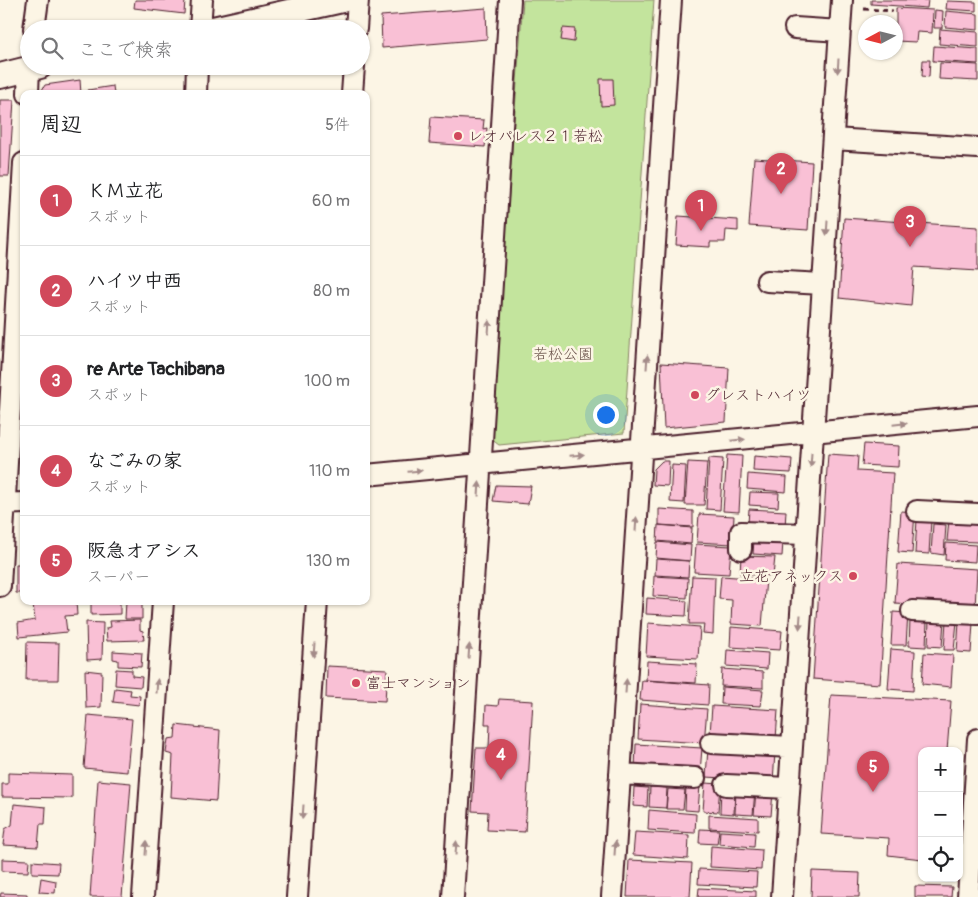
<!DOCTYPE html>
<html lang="ja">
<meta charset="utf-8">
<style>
:root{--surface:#fff;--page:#f2f2f2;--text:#202124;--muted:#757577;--line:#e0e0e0;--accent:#d1495b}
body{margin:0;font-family:Pangolin,"Klee One",sans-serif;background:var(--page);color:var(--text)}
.controls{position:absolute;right:15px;bottom:15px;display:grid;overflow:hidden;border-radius:10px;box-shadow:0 1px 4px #0004}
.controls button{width:45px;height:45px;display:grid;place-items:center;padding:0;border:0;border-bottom:1px solid var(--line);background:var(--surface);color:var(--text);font:25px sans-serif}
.compass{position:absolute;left:858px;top:15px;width:45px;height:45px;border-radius:50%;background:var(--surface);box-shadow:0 1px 4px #0004;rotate:263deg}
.you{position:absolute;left:605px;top:414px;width:18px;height:18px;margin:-12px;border:4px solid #fff;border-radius:50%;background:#1a73e8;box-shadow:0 0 0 8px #1a73e833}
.badge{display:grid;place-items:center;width:32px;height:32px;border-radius:50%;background:var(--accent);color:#fff;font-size:16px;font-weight:700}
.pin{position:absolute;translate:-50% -41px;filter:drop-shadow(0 1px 2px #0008)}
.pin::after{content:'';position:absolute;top:26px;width:18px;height:15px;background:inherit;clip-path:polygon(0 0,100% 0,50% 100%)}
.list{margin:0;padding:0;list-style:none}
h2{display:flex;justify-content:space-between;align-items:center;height:65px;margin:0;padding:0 20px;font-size:21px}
h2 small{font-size:16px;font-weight:400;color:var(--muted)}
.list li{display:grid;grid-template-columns:32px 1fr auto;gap:15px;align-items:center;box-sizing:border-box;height:90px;padding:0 20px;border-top:1px solid var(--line)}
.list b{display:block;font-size:19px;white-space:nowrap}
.list p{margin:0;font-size:16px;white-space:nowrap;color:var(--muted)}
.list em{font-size:16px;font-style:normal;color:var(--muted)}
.icon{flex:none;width:28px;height:28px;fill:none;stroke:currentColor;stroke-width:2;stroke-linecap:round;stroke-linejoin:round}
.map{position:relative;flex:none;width:978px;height:897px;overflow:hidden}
.search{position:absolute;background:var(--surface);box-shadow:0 1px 4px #0004;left:20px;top:20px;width:350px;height:55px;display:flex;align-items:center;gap:12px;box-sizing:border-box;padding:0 18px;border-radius:28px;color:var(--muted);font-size:19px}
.panel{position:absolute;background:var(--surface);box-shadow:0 1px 4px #0004;left:20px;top:90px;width:350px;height:515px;border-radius:10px}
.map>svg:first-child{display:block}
.green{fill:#c3e49d;stroke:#868264}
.building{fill:#f9c0d5;stroke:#4a1f2b}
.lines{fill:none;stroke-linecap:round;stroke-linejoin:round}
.minor-casing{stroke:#4a1f2b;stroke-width:24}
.tertiary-casing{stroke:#4a1f2b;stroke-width:28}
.path{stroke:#4a1f2b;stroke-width:3;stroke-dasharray:5 4;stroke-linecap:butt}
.minor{stroke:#fcf5e5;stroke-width:20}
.tertiary{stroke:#fcf5e5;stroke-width:24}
.oneway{fill:#a38a88}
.poi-dot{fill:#d1495b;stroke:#fcf5e5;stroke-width:2}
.labels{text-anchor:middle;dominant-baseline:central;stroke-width:5;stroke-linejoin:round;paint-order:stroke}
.poi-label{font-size:15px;fill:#4a1f2b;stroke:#fcf5e5;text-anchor:start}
.park-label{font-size:15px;fill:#685048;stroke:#fcf5e5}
</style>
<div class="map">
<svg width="978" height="897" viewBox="0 0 978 897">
<rect width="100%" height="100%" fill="#fcf5e5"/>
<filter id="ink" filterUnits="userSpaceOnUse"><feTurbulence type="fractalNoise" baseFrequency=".02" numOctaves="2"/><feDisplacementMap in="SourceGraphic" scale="10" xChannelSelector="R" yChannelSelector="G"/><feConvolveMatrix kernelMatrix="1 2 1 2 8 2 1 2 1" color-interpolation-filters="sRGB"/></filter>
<g filter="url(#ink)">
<path class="green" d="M523,0H654L624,433L499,445L491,439Z"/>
<path class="building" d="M135,0H185L184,14L134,8Z
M871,0H928L927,8L871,4Z
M947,1L976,2V11L946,9Z
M486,8L487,39L382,48L381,16Z
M896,8L933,10L932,33L917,32L916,42L896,41Z
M935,10L943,11L942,28H934Z
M946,11L978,14V30L945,27Z
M338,22L344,29H318L317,28Z
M563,28L575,29L574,42L561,40Z
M940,29L978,32V47L939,44Z
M934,46L978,49V64L933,61Z
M923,60H930L929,77L922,76Z
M940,63L978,65V81L939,79Z
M600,79H613L614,105L601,106Z
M80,80L81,94H42V90L45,85Z
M113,86L114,94H88V90Z
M0,100H14L9,176H0Z
M431,117L484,120L483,129L487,128L485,147L429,143Z
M754,158L812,162L808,230L749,226Z
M678,216L738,220V231L726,230L725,242H710V247L676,245Z
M844,218L978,227V271L914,267L911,306L839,298Z
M661,363L729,368L726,422L664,428Z
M864,444L899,446L898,467L862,465Z
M21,451H24V476H21Z
M828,454L858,456L857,471L893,473L880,684L813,679Z
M727,455L742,456L739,512L723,511Z
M754,456L792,459L791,473L753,471Z
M709,458L723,459L720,510L706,509Z
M662,461H669L668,486L653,485L654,469Z
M688,462L707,463L704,505H685Z
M672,465L686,466L684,503L670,502Z
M748,474L787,477L786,492L747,489Z
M496,485L531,486L528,504L493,501Z
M750,492L779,493L778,507L749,505Z
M659,509L693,511V527L659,525Z
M749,509L786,511L785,527L748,524Z
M901,511L915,512L912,553L898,552Z
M699,514L734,516L732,544L697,542Z
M917,519L931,520L929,554L915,553Z
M949,520L978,522V542L947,541Z
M933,524L946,525L944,555L931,553Z
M658,525L692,528L691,544L657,541Z
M754,540L783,542L782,556L753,554Z
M657,542L691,545L690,561L656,558Z
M946,543L976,545L975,562L945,560Z
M696,544L731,546L729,574L694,572Z
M741,556L775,557L773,576L740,574Z
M656,559L689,561L688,577L655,575Z
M16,564H24V593H16Z
M898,564L977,569L975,608L895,603Z
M654,576L688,578L687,598L653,596Z
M692,576L715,577L713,634L703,633L704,624H689Z
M721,576L766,579L762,626L731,624L732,600L719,599Z
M647,598L687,601L686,616L646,614Z
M56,601H76L77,615L65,616L67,632L19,637L18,623L35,620L33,604Z
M91,601H120V614L91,615Z
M126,601H142V619H125Z
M893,612L908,613L906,645H891Z
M910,619L927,620L926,647L909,646Z
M140,620V630L143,631L144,640L107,641L106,628L111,627L110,621Z
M929,620L944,621L942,647L928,646Z
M946,621L957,622L954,650H944Z
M86,622L103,623L102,659L87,660Z
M959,622L973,623L971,653L957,652Z
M648,623L700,627L698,659L646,656Z
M731,627L782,631L780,650L730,647Z
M27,642L59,643L58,680H26Z
M891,649L915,651L913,691L888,689Z
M727,650L768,653L767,669L726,666Z
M113,651L142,653L141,667L118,666V660L113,659Z
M924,653L953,655L951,687L922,684Z
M647,661L697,664L696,683L646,680Z
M327,666L387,669L385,701L326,698Z
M116,669L132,670V676L142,677L141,687L115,685Z
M722,669L763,672V688L721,686Z
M85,670L102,672L101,707L86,708Z
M642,680L709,685L708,705L640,700Z
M722,687L763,690L761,706L721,704Z
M115,688L131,690L130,695L140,696L139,705L113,702Z
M831,695L951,701L947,751H922V859L888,855L889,838L821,834Z
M499,699L533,701L525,832L487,830L488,812L472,811L476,748H489L490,724H485L486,705L498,706Z
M640,704L707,709L704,743L638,739Z
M712,706L778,710L776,739L710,734Z
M88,715L132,719L127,772L84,768Z
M176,725L220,730L216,801L171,797L173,755L166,753L168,739L175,738Z
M636,744L702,748L700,773L635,769Z
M708,748L775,753L773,781L706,777Z
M8,773L72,775V798L2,797V784H8Z
M98,780L131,783L122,897H90Z
M705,783L720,784L718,812L703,811Z
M686,784L700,785L698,811L685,810Z
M634,787L648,788L647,807L633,806Z
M650,787L667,788L666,808L649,807Z
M721,788L735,789L734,814L720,813Z
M668,789L685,790L683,809H666Z
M736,789L755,790L753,815L735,814Z
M756,790L773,792L771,816L754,815Z
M14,804L46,807L45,824H40L38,847L3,845L5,829L12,825Z
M649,810L696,814L695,833L648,830Z
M709,815L758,818V831L709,828Z
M700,829L719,830L717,844L699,843Z
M720,831L755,833L754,847L719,844Z
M635,832L689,835L688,859L633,855Z
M711,846L762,850L761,870L710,867Z
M2,859L29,860L28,872L2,871Z
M629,860L692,863L690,897H627Z
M32,861L59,863L58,874L32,873Z
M699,869L757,872L756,887L698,884Z
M812,871L860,873L859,897H811Z
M41,878L56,881L55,893L39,892Z
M915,886L952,887L951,897H915Z
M699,888L756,891V897H698Z
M1,893L27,894V897H0Z"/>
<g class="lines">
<defs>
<path id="minor" d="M795,28L840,31
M34,29L38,0
M200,29L202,0
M356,29L358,0
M28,94L29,66
M196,94L197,66
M352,94L354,66
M833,139L978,148
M767,281L823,284
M366,475L978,416
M0,504L24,503
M917,511L978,514
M741,549V532L806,534
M0,586L24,163
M912,611L978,614
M711,743L792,747
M620,774L695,778
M726,785L789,788
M143,897L163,601
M297,897L317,601
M453,897L510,0
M612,897L671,0
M782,897L842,0
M968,897L978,739"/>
<path id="tertiary" d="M213,29L342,0
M0,76L40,66"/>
</defs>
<use href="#minor" class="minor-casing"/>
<use href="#tertiary" class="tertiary-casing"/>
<path class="path" d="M864,9L893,11"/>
<use href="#minor" class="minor"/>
<use href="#tertiary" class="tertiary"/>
</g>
<defs><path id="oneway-solid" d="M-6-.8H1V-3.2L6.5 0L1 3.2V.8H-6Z" transform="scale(1.25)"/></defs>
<g class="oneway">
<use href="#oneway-solid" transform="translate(838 66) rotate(94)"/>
<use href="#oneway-solid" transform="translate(827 228) rotate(94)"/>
<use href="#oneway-solid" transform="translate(489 327) rotate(-86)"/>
<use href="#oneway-solid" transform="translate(647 362) rotate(-86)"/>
<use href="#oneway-solid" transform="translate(900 424) rotate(-6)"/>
<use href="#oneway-solid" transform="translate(738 440) rotate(-6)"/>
<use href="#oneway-solid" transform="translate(577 455) rotate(-5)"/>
<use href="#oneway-solid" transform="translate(811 460) rotate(94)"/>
<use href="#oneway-solid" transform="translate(415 471) rotate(-5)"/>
<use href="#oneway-solid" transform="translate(479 489) rotate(-86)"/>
<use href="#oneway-solid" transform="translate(636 524) rotate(-86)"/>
<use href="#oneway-solid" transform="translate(800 622) rotate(94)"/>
<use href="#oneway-solid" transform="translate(314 650) rotate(94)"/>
<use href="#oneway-solid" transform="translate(469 651) rotate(-86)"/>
<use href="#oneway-solid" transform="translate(157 686) rotate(-86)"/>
<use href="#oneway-solid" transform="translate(626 686) rotate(-86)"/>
<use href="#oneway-solid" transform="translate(303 812) rotate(94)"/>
<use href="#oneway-solid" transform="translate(146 848) rotate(-86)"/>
<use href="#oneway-solid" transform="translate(456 848) rotate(-86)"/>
<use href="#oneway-solid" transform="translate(615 848) rotate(-86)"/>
</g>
</g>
<g class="poi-dot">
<circle cx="458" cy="136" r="5"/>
<circle cx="695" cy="395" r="5"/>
<circle cx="853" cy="576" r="5"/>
<circle cx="356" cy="683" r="5"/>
</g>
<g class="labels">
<g class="poi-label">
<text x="468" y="136">レオパレス２１若松</text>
<text x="705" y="395">グレストハイツ</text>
<text x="843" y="576" text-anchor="end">立花アネックス</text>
<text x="366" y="683">富士マンション</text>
</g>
<g class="park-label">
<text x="563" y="354">若松公園</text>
</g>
</g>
</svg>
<div class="controls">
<button>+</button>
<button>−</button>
<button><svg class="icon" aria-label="locate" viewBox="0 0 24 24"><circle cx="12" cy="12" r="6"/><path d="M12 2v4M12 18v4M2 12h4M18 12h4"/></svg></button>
</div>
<svg class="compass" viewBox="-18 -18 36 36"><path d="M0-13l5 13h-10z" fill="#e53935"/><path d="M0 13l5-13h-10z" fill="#757577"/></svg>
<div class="you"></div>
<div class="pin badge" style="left:701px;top:231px">1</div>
<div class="pin badge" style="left:781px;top:194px">2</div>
<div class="pin badge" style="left:910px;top:247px">3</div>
<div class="pin badge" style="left:501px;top:780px">4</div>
<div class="pin badge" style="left:873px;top:792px">5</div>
<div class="search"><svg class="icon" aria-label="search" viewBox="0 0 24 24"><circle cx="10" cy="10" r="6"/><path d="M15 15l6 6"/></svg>ここで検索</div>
<section class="panel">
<h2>周辺<small>5件</small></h2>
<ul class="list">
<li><span class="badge">1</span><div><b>ＫＭ立花</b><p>スポット</p></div><em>60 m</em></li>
<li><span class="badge">2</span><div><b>ハイツ中西</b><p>スポット</p></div><em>80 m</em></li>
<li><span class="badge">3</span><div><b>re Arte Tachibana</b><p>スポット</p></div><em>100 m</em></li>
<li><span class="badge">4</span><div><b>なごみの家</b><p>スポット</p></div><em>110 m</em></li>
<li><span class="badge">5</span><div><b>阪急オアシス</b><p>スーパー</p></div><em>130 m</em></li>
</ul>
</section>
</div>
